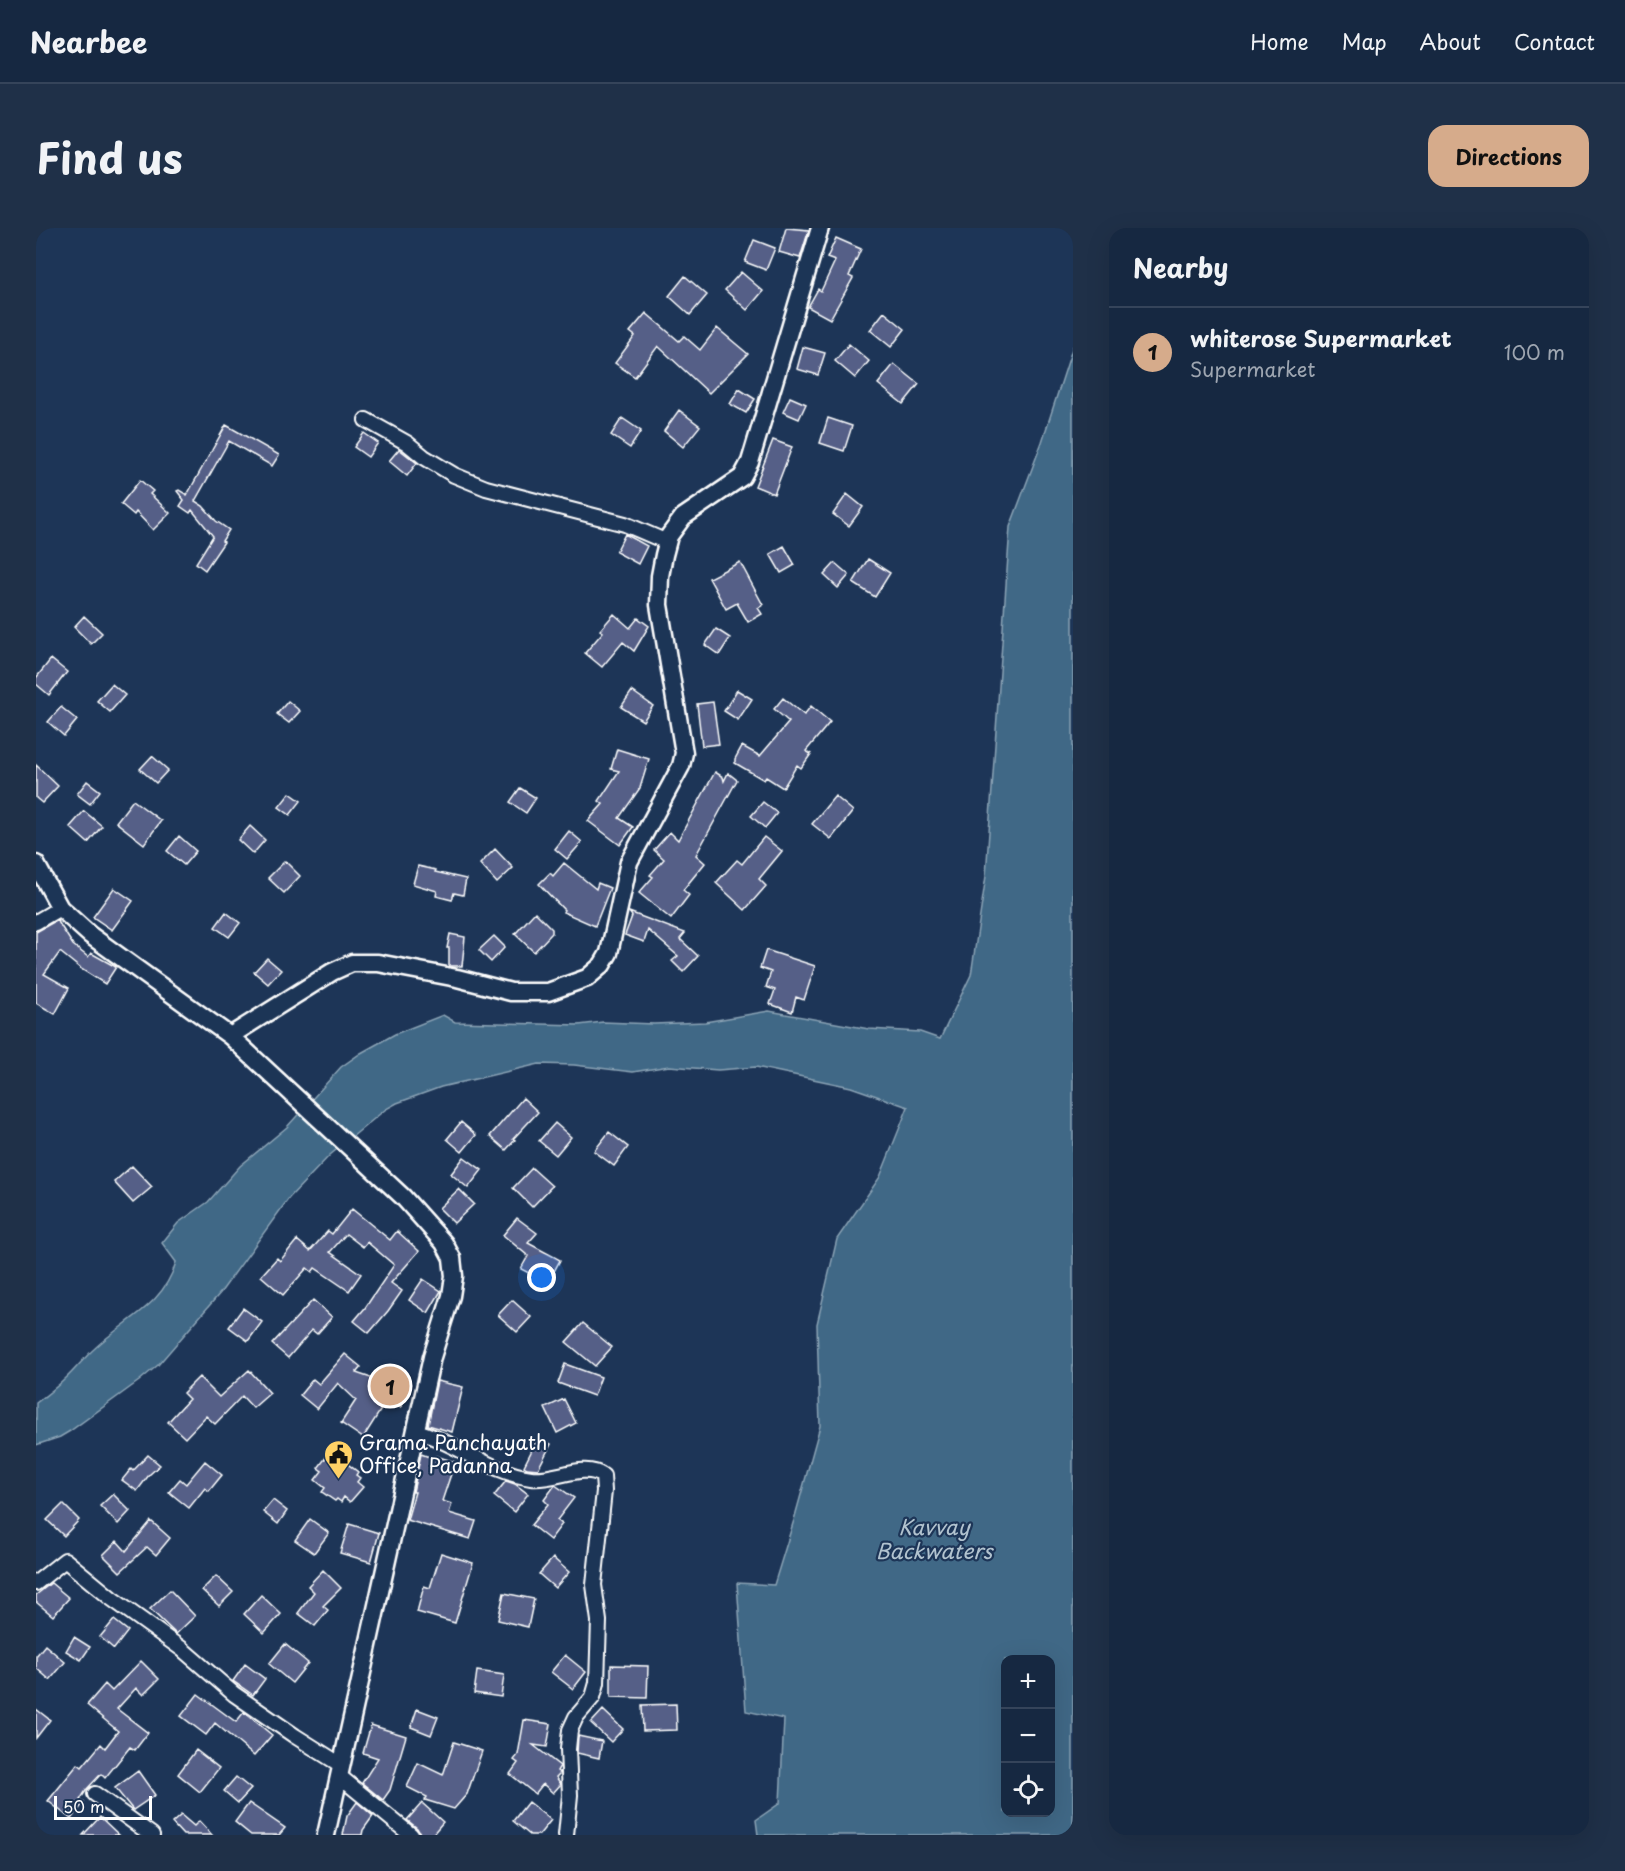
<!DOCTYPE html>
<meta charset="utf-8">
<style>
:root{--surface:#162841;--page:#1f3048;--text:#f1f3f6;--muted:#9ea6b1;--line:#35445a;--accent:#d6ab8b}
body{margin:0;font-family:"Playpen Sans",sans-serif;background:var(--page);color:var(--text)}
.controls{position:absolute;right:18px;bottom:18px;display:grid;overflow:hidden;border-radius:12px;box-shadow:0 6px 24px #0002}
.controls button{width:54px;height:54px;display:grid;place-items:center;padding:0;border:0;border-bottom:2px solid var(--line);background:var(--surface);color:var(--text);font:30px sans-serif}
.scale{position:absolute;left:18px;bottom:15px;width:98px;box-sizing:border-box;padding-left:6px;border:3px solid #fff;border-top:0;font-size:16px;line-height:21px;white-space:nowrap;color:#fff;-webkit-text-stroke:4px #1d3557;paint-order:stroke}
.you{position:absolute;left:506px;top:1050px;width:21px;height:21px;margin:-15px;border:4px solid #fff;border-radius:50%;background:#1a73e8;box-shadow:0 0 0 9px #1a73e833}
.badge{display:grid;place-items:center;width:39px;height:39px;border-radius:50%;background:var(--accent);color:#111;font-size:20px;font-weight:700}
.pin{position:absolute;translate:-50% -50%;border:3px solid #fff;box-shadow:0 2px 6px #0006}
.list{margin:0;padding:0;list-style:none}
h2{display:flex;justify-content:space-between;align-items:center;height:78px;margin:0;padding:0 24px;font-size:26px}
h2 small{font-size:20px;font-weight:400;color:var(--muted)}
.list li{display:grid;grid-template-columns:39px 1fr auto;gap:18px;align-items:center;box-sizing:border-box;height:90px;padding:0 24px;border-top:2px solid var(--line)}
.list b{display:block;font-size:22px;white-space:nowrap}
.list p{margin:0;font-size:20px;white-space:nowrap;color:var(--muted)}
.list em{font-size:20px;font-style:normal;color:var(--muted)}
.icon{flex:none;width:33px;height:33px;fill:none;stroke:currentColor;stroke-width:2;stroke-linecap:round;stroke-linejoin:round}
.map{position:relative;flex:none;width:1037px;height:1607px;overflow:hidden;border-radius:18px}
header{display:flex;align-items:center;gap:36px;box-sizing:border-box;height:84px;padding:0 30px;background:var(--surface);border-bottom:2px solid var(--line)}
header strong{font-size:28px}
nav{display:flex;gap:33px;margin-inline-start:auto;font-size:21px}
.intro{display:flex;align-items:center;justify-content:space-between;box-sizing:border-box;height:144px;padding:0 36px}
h1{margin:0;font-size:42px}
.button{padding:15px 27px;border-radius:18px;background:var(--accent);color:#111;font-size:21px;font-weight:700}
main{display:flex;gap:36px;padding:0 36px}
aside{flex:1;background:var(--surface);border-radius:18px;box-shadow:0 6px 24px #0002}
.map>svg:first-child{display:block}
.water{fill:#3f6886;stroke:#8ca4b6;stroke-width:1.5;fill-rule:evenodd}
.building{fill:#555f87;stroke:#fff;stroke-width:1.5}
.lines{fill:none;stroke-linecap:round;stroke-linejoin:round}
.minor-casing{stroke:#fff;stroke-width:18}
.major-casing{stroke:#fff;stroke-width:21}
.minor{stroke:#1d3557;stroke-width:14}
.major{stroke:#1d3557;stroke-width:16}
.labels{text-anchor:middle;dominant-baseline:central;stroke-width:4.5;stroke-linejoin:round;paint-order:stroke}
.poi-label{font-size:20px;fill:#fff;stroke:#1d3557;text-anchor:start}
.water-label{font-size:21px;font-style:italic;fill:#b2c3cf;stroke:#1d3557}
</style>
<header>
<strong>Nearbee</strong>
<nav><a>Home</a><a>Map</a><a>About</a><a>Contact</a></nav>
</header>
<div class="intro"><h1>Find us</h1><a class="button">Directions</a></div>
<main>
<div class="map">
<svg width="1037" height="1607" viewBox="0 0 1037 1607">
<rect width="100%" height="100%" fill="#1d3557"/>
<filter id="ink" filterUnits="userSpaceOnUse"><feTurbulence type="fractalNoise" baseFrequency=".0167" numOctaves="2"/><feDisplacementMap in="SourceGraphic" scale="12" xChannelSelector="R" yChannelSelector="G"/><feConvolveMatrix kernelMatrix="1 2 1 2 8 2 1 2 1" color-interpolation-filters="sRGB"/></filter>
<g filter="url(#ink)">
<path class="water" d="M1037,118V1607H722L720,1592L744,1575L748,1491L710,1483L701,1355L738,1357L758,1292L784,1198L781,1096L801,1011L844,949L872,879L815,859L720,839L682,842L633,838L597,844L538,837L503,836L405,859L361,875L350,881L294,927L253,970L185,1064L122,1137L103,1153L34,1203L24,1209L0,1217V1175C10,1167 20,1160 29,1151C39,1142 48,1130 58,1121C89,1091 127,1079 140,1034L126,1015L142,995L172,974L204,938L251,899L305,839L325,825L359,806L407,787L419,794L543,797L567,794L618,796L669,794L733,783L833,801L884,804L904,811L935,747L950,648L974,299L1006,214ZM969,1432H1014V1584H969Z"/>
<path class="building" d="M750,0L773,2L764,30L743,24Z
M800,10L825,21L813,48L817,50L794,91L772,79L782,61L785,63L799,33L791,30Z
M718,12L739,20L730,42L709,34Z
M705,44L727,63L711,82L689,62Z
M649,48L671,67L654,87L633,68Z
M848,84L869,101L855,119L834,102Z
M610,85L643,113L648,108L664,122L681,100L712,126L673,165L622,118L599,149L579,135L599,108L594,104Z
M813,116L833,133L819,150L799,133Z
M767,119L789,125L782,147L761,141Z
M858,136L883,156L867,176L842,156Z
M703,161L719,171L710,185L694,176Z
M754,169L770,176L763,191L747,184Z
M643,182L664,198L647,219L628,203Z
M586,190L605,203L594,220L575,207Z
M792,190L816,198L808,223L784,215Z
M190,197L243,227L236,238L193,213L159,273L167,278L180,293L193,302L186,313L188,314L169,342L160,335L177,308L156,282L154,285L144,278L148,272L141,263L143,262L151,267Z
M328,205L342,215L332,229L318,219Z
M737,212L756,219L738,266L719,258Z
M363,221L381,235L371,248L353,233Z
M104,252L117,263L114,266L134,285L117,302L100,284L98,287L85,276Z
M811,266L827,279L813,298L797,286Z
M589,306L611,318L602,336L580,324Z
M748,318L759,337L745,345L734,326Z
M832,331L854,345L839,369L817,355Z
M704,334L727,377L722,380L726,386L712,394L701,375L690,381L673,350Z
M799,335L813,347L802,360L788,347Z
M578,386L594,400L602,390L613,398L598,423L587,414L566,439L549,425L567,404L564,402Z
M48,388L66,405L55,416L38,399Z
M680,401L694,410L683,427L669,417Z
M15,431L31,444L13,467L0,456V450Z
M76,456L89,467L74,484L61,473Z
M701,462L716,471L702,492L688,483Z
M596,463L617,478L607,493L585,479Z
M747,470L768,487L775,478L794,494L770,523L775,526L765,540L761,537L747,560L730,549L728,552L699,535V531L706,518L724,528L753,494L738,481Z
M252,473L264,483L253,495L241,486Z
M677,474L683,516L666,518L661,476Z
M25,479L41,492L28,508L12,494Z
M581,521L613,531L604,560L583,590L597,599L584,617L552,593L567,576L563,573L583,543L575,541Z
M116,528L132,542L120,555L104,541Z
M0,537L22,558L6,575L0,570Z
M679,544L687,549L688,553L692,545L701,552L660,627L669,635L647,662L653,667L635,691L603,665L617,649L614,647L628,631L618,622L634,604L642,612Z
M51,553L64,563L54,576L41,566Z
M484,560L500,570L490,585L474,574Z
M254,565L265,573L254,587L243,579Z
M799,568L817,583L795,611L776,596Z
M97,572L125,593L108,616L80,594Z
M727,574L741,585L729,600L715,588Z
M48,583L66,598L52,615L34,599Z
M214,598L229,612L217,626L202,612Z
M533,603L546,614L531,631L519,621Z
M143,608L160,623L148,637L131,623Z
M728,609L746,623L723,651L730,658L709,682L680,655L701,632L706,636Z
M459,621L477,640L461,655L444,636Z
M249,633L264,648L248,665L232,650Z
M528,635L560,661L562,655L574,660L559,698L527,684L528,682L503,656L514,645L517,648Z
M382,638L400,642L399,644L430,651L427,667L418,665L416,672L400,668L401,663L377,656Z
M78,660L97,673L76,702L57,689Z
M190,684L204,695L193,709L179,699Z
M499,684L516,701V705L498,724L479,706Z
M593,684L649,705L644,711L662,728L647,744L636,733L642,728L612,702L608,714L589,707L596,688Z
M21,692L37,717L52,729L55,725L80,739L69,756L45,741L24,724L8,746L33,760L19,786L0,775V704Z
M414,706L429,709L426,738H413V720H411Z
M458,708L469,719L455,734L443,722Z
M730,722L779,738L768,772L760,769L756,784L734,776L739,762L730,759L735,744L724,740Z
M231,730L245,742L232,756L218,744Z
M487,870L502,884L477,911L479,912L470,922L454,908Z
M425,894L440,907L426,924L411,911Z
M519,895L535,909L520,927L503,913Z
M573,904L592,919L578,938L558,923Z
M428,929L446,942L432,960L415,946Z
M96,938L116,959L97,975L78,954Z
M496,940L516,958L496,979L477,960Z
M423,961L438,976L418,995L403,980Z
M316,981L354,1012L361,1003L383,1023L355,1055L366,1063L352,1083L333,1105L318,1093L329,1080L358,1037L331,1014L327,1019L310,1006L294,1024L325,1046L313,1063L279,1040L276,1044L271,1040L247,1067L225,1048L241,1030L244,1033L261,1012L274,1023L292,1003L296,1006Z
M481,990L501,1005L492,1015L524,1032L512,1055L485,1041L492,1028L467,1007Z
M387,1051L405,1063L392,1085L373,1072Z
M277,1072L296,1089L281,1106L276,1102L252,1130L236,1116Z
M476,1072L495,1089L481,1104L462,1087Z
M207,1080L226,1094L212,1113L193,1099Z
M547,1095L576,1119L559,1138L530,1114Z
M309,1126L325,1139L320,1145L338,1151L344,1157L347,1145L371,1150L365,1179L349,1175L327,1210L305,1195L320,1172L302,1155L281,1181L264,1167L277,1151L283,1156Z
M529,1136L565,1149L558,1168L522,1155Z
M213,1142L234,1165L217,1180L206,1168L179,1196L170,1188L149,1210L132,1194L153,1171L147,1165L163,1149L183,1169Z
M401,1153L427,1159L416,1204L392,1197Z
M528,1171L540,1195L521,1205L509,1180Z
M502,1210L515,1216L502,1241L491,1240L488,1238Z
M385,1226L399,1231L400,1228L419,1234L406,1273L416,1276L413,1285L440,1293L434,1311L371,1292L379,1264H377Z
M112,1227L124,1237L113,1247L101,1263L86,1252L95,1241L97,1243Z
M291,1228L299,1233L300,1231L307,1236L309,1234L322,1244L320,1247L324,1250L321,1254L327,1259L314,1274L308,1269L305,1274L301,1271L299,1273L286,1264L289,1260L279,1252L286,1243L282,1240Z
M169,1233L186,1247L173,1263L169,1260L153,1280L133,1264L144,1251L150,1256Z
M470,1253L479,1256L492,1266L478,1284L458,1268Z
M519,1257L538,1270L521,1292L526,1296L514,1312L495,1297L512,1276L508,1272Z
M77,1266L94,1283L82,1296L64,1278Z
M237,1272L251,1283L242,1296L227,1284Z
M27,1276L43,1292L28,1308L11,1292Z
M274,1291L293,1305L278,1325L259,1312Z
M115,1293L134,1310L120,1327L111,1319L84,1344L67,1327L81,1313L90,1323Z
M313,1296L343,1305L335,1334L304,1325Z
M405,1325L437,1335L419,1395L381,1384L388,1358L394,1360Z
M517,1330L533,1344L519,1360L503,1346Z
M287,1342L305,1360L287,1378L292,1382L279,1398L262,1385L278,1364L272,1358Z
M180,1348L197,1364L183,1378L166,1362Z
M15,1355L33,1370L17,1388L0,1374V1367Z
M134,1362L159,1388L140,1406L114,1381Z
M468,1365L498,1371L492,1399L462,1392Z
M225,1367L245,1386L228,1405L208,1386Z
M78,1392L92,1403L78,1421L64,1409Z
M38,1409L54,1419L45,1432L30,1423Z
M249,1416L272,1435L256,1455L233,1436Z
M9,1417L29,1434L14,1452L0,1440V1428Z
M529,1427L550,1444L537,1461L515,1444Z
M105,1433L123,1451L107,1467L100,1460L81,1481L112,1505L99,1522L94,1519L69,1550L65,1546L51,1561L44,1572L48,1575L35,1591L12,1573L42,1536L46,1539L65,1516L69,1520L82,1503L51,1477L69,1456L76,1463Z
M209,1436L229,1451L217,1467L197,1453Z
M575,1437L612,1438L611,1470L575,1469Z
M441,1443L468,1447L465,1469L438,1465Z
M162,1466L200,1494L208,1484L236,1507L218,1528L179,1495L170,1507L145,1488Z
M640,1476L641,1502L607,1503L606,1477Z
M0,1481L14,1492L0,1510Z
M381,1481L402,1489L395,1507L375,1499Z
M567,1482L587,1501L575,1514L555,1495Z
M488,1492L515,1496L511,1519L497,1517L524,1538L521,1543L524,1545L520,1549L525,1556L517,1565L507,1556L499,1566L474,1546L482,1535L478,1532L482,1527Z
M335,1497L370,1508L354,1562L347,1572L326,1555L342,1530L327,1525Z
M542,1508L566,1513L563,1530L541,1525Z
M418,1514L446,1523L431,1566L418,1581L389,1572L391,1569L371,1559L382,1535L407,1547Z
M160,1522L183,1540L164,1564L142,1546Z
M102,1543L119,1567L97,1582L79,1560Z
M200,1549L215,1561L202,1575L188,1563Z
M321,1574L337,1588L327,1602L326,1607H307L311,1588Z
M492,1574L515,1592L503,1607H494L477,1593Z
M213,1575L249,1600L243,1607H215L199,1594Z
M386,1575L407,1594L396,1607H385L381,1600L371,1592Z
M145,1587L158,1598L163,1593L176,1607H147L136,1595Z
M64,1589L83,1607H47Z"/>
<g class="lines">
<defs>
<path id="minor" d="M330,192L371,215L388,229L418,247L450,260L589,296L631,314
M0,694L24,680
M380,1203C420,1214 453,1244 495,1250C519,1253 548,1234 567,1248L568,1263L558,1357L563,1393L561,1455L557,1469L540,1489L534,1502L532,1521L534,1567L530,1607
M0,1355L29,1332L75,1370L146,1421L198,1466L259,1508L305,1537
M303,1548L375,1607
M59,1566L116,1607"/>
<path id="major" d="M0,636L24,680L54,707L194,808L367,969L408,1015L416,1030L418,1048L415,1068L396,1129L290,1607
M194,808L296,744L316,735H342L421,750L475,764H512L551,750L566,737L573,725L593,634L645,538L648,525L623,377L624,348L628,327L633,308L647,289L706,249L714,234L784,0"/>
</defs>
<use href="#minor" class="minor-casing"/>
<use href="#major" class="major-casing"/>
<use href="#minor" class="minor"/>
<use href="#major" class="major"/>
</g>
</g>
<defs>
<symbol id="civic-pin" viewBox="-11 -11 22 30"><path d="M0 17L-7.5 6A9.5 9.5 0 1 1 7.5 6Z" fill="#ffd166" stroke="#1d3557"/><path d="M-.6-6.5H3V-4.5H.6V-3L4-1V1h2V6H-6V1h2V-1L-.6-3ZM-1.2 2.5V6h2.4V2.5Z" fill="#111"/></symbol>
</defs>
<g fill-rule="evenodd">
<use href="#civic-pin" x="286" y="1210" width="33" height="45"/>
</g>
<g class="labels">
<g class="poi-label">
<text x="323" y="1214">Grama Panchayath<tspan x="323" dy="23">Office, Padanna</tspan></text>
</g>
<g class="water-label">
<text x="898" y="1298">Kavvay<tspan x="898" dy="24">Backwaters</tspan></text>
</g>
</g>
</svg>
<div class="controls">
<button>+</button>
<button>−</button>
<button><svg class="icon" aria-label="locate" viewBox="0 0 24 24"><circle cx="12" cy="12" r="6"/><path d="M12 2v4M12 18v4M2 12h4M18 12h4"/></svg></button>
</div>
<div class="scale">50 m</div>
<div class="you"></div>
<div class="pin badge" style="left:354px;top:1158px">1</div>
</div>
<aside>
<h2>Nearby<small></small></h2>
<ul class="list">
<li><span class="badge">1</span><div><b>whiterose Supermarket</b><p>Supermarket</p></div><em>100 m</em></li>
</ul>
</aside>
</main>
